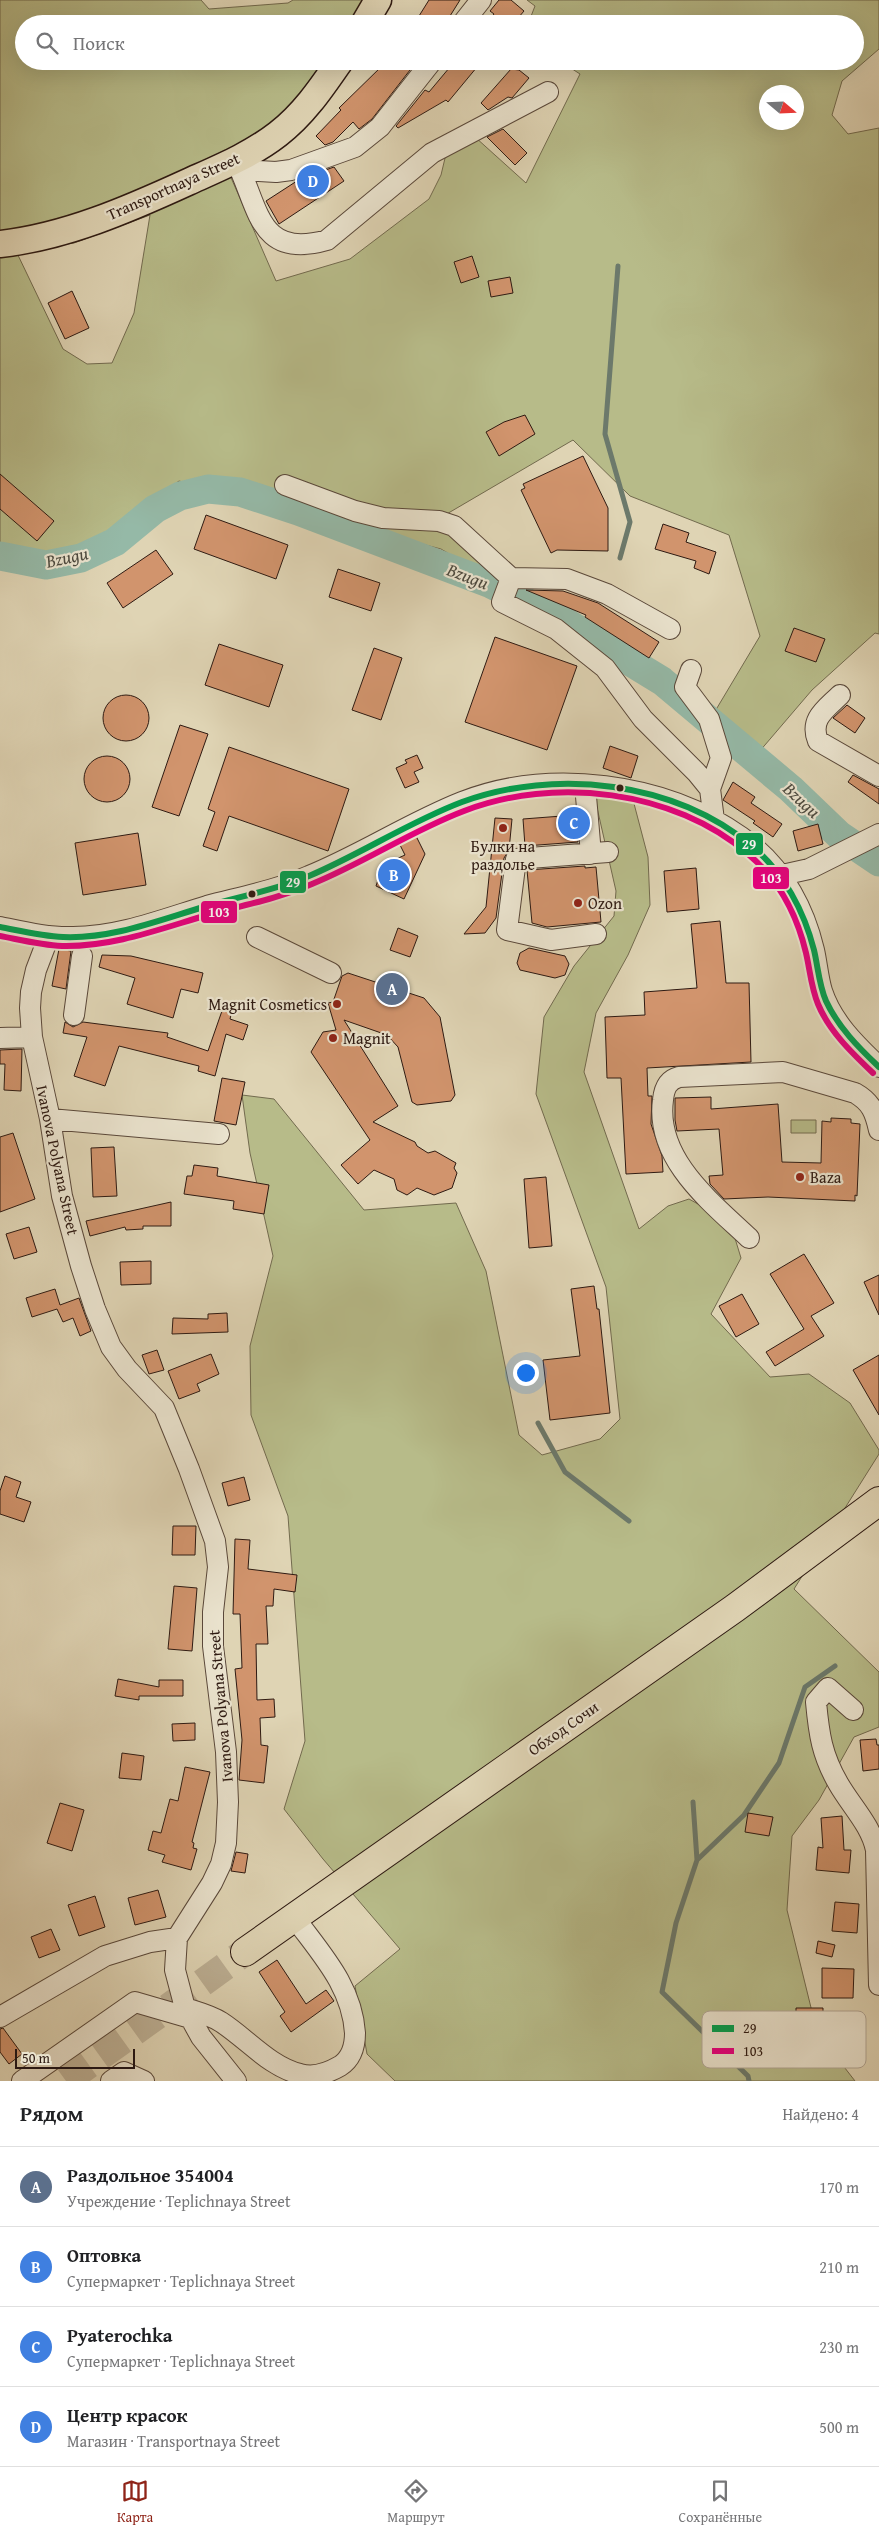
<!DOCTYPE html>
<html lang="ru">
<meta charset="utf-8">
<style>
:root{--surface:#fff;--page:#f2f2f2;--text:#202124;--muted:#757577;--line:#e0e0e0;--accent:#8f2418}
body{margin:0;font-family:"Gentium Book Plus",serif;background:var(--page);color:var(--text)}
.compass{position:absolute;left:759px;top:85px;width:45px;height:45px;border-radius:50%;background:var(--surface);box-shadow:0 5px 20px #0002;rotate:109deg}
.scale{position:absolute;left:15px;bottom:12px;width:120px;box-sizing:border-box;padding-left:5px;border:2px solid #2e1a12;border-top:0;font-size:14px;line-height:18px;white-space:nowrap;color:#2e1a12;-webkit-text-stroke:4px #eae3ce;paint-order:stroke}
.you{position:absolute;left:525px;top:1372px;width:18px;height:18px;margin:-12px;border:4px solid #fff;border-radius:50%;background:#1a73e8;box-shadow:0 0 0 8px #1a73e833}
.badge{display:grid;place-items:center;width:32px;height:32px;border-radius:50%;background:var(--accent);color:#fff;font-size:16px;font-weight:700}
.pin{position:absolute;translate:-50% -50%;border:2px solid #fff;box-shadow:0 1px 5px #0006}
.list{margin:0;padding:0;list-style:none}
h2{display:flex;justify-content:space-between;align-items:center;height:65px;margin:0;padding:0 20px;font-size:21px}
h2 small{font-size:16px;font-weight:400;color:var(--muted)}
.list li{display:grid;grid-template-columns:32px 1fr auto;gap:15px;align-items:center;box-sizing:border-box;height:80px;padding:0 20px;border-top:1px solid var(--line)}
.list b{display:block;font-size:19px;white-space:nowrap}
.list p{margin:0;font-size:16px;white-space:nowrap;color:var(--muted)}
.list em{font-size:16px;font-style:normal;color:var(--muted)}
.icon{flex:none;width:28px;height:28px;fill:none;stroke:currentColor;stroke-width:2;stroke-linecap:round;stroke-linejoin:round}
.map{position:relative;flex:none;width:879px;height:2081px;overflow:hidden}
.search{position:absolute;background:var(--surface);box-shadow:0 5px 20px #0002;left:15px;right:15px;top:15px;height:55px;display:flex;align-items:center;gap:12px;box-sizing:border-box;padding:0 18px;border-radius:28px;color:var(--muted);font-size:19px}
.sheet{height:385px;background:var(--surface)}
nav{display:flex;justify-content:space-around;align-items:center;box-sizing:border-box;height:70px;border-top:1px solid var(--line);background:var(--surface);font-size:14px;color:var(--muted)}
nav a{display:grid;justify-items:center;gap:2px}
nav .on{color:var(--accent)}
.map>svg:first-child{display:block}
.green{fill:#b7bb89;stroke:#726a4e;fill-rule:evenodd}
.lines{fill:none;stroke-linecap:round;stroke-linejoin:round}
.stream{stroke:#6c796b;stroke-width:5}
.river{stroke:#95b9a7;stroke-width:29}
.building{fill:#d1946d;stroke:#2e1a12}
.highway-tunnel{stroke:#bcaf94;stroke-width:28;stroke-dasharray:28 14;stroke-linecap:butt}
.minor-casing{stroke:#5a483a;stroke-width:22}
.major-casing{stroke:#2e1a12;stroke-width:29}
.highway-casing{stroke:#2e1a12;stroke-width:30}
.minor{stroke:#eae3ce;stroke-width:20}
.major{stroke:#dfd4b4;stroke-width:26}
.highway{stroke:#dfd4b4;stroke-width:28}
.bus-1-casing{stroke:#eae3ce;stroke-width:10}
.bus-2-casing{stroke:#eae3ce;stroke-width:10}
.bus-1{stroke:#029f4e;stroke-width:6}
.bus-2{stroke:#e5007d;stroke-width:6}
.bus-dot{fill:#2e1a12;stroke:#eae3ce;stroke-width:2}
.poi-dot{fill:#8f2418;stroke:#eae3ce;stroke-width:2}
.labels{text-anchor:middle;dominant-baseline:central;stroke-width:4.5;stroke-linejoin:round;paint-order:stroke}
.street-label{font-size:16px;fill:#2e1a12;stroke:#eae3ce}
.poi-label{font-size:16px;fill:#2e1a12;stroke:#eae3ce;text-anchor:start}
.water-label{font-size:18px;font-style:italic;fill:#4d4a3f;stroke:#eae3ce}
.key{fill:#eae3ce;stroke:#b2a796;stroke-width:1}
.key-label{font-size:14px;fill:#2e1a12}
.line-badge{stroke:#eae3ce;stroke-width:2}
.badge-label{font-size:14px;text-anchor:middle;font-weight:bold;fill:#fff}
</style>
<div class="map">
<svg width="879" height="2081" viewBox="0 0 879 2081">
<rect width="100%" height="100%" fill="#dfd4b4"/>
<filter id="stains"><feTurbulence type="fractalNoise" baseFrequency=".004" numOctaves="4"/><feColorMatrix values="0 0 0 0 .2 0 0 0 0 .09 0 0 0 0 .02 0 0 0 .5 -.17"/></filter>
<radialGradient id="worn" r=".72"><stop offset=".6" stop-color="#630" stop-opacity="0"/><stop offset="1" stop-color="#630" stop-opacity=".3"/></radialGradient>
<path class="green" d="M0,0H201L209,9L288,3L293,0H389L374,24H24V61H349L229,173L276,281L350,259L429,199L441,175L446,154L475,137L526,183L580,74L560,61H855V24H528L535,6L527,0H879V49L842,81L832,115L848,134L879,128V634L875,633L812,690L747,766L708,723L760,636L729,535L630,496L573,440L445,515L491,579L441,549L179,481L67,563L0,545ZM766,92H796V122H766ZM150,215L134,313L112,363L87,364L63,349L16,251L74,243Z
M593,790L632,796L648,857L650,905L628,955L596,1013L584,1072L639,1229L668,1206L689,1199L730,1222L741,1258L711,1314L770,1377L809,1374L850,1403L879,1450V1454L794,1589L879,1672V1727L854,1737L819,1800L792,1836L787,1910L817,2032L855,2081H395L367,2054L355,1986L400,1949L323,1859L284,1809L305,1741L288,1516L251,1415L250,1346L273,1256L250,1153L242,1095L274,1099L364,1210L456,1203L486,1271L519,1435L542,1455L600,1439L620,1419L606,1287L536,1094L544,1017L574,966L614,916L616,891Z
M791,1120H816V1133H791Z"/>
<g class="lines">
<path class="stream" d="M618,266L605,434L630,522L620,558
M538,1423L565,1472L629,1521
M693,1802L697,1860L676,1923L662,1992L748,2076L749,2081
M697,1860L744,1815L779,1763L805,1687L835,1666"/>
<path class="river" d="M0,556L46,565L81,558L115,542L155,509L180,496L208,489L240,492L298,511L491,584L567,623L662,681L791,789L839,835L879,862"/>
</g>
<path class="building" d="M429,0H460L445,24H414Z
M499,0H511L524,11L513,24H486L494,14L490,11Z
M391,61H417L372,119L359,129L353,122L333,142L325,145L316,136L341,110L339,108L383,65L387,67Z
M455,61H482L448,102L446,100L398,128L396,126L425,90L429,92Z
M511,69L519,70L529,78L512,98L508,97L488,110L481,103Z
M503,129L527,153L515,165L487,137Z
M334,167L344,181L279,224L266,201L300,179Z
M472,256L479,277L461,283L454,262Z
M510,277L513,293L491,297L488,281Z
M72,291L89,328L65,339L48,303Z
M525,415L535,434L499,456L486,432L504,422Z
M583,456L608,508V551L557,550L551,553L521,490L525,488L523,484Z
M0,474L54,521L37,541L0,509Z
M206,515L288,545L276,579L194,549Z
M663,524L689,533L686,542L716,552L709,574L694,568L696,561L655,549Z
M156,550L173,574L123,608L107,583Z
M338,569L380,583L371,611L329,597Z
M526,590L563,591L598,603L659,642L649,658L585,617L586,615Z
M794,628L825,639L816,662L785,651Z
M495,637L577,666L547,750L465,722Z
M219,644L283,665L269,707L205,685Z
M374,648L402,658L381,720L352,710Z
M103 718a23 23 0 1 1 46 0a23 23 0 1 1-46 0Z
M847,705L865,718L855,733L833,718Z
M180,725L208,734L179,816L152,807Z
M610,746L638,756L631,778L603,768Z
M229,747L349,789L328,851L229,816L217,851L203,846L215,812L208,809Z
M417,755L423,768L414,772L419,782L405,788L396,768L407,763L405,760Z
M84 779a23 23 0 1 1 46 0a23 23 0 1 1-46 0Z
M853,775L879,789V804L848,782Z
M733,782L755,797L751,803L782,824L773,837L753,823L755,821L723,800Z
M575,815L578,842L525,846L523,819Z
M495,818L512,819L509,850L504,858L496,918L485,933L464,934L486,907Z
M818,824L823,844L798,851L793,831Z
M138,833L146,885L83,895L75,843Z
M416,836L425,854L404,899L376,886L383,865L405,855L400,845Z
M585,866V868L596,867L601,922L547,927L532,923L527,870Z
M696,868L699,909L667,912L664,871Z
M720,921L726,983H749L751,1062L647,1068L648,1096H652L651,1124L662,1156L663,1172L626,1174L621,1078H607L605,1017L645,1015L644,992L697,988L691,924Z
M398,928L418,936L410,957L390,950Z
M529,948L565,956L569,964L565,975L555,978L520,970L517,963L520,953Z
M59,949L71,951L66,989L52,986Z
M102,955L131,956L203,973L198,993L181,989L173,1018L127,1004L135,978L99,967Z
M348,973L424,998L440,1017L455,1095L451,1101L417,1105L412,1102L398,1047L387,1035L344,1020L398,1106L373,1122L415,1142L417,1146L428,1153L435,1151L456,1163L454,1168L457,1173L452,1188L434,1195L417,1188L407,1195L397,1190L394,1179L374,1170L358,1184L341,1165L370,1140L311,1052L323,1032L336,1030L328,1003L333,1002L342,976Z
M223,1008L232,1011L230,1019L248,1025L243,1040L226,1034L215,1076L198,1071L199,1066L119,1046L105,1086L74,1076L87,1037L63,1033L65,1022L73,1027L83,1022L168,1033L167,1037L208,1051Z
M22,1049L21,1091L4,1090L5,1064H0V1050Z
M222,1078L245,1082L236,1125L214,1121Z
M711,1097V1109L778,1104L782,1162L821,1163L822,1121L831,1122V1118L851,1119V1123L860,1124L857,1196L855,1195V1201L768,1197L724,1199L710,1184L709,1176L723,1175L719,1129L677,1131L675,1120V1098Z
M13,1133L35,1199L0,1212V1137Z
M114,1147L117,1196L93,1197L91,1148Z
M194,1165L218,1168L217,1176L269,1185L264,1214L233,1209L234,1201L184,1194L187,1176H192Z
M546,1177L552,1246L529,1248L524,1179Z
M171,1202V1226H143V1229L126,1230L125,1227L90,1236L86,1221Z
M29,1227L37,1252L14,1259L6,1234Z
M804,1254L834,1303L811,1316L824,1336L775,1366L766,1352L804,1329L770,1274Z
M151,1261V1284L121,1285L120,1262Z
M879,1275V1315L864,1282Z
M594,1286L597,1309H599L610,1413L550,1420L543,1360L580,1356L571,1289Z
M55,1289L60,1305L79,1298L91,1331L80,1336L73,1318L63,1322L57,1309L32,1317L26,1298Z
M742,1294L759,1324L736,1337L719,1306Z
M227,1313L228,1332L172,1334L173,1318L208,1319V1314Z
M157,1350L164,1370L149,1374L142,1355Z
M211,1354L219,1374L197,1384L200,1391L179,1399L168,1371Z
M879,1355V1415L853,1370Z
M5,1476L21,1482L16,1497L31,1502L24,1522L0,1514V1491Z
M244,1477L250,1500L228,1506L222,1483Z
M173,1526H196L195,1555H172Z
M235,1539L250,1540L248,1569L297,1575L295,1592L274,1589L273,1606H266L268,1644H256L257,1700L274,1699L275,1717L260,1718L261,1745L268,1746L264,1783L239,1780L242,1740L235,1669L242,1668L240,1614H233Z
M174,1586L197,1588L192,1651L168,1649Z
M118,1679L159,1687V1680H183V1696H139V1700L115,1696Z
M195,1723V1740L173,1741L172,1724Z
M876,1739L877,1745H879V1769L863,1771L860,1740Z
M122,1753L144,1756L141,1780L119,1778Z
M185,1767L210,1772L192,1842L194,1843L193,1848L197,1849L191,1870L162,1862L165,1855L148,1850L153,1831L161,1833L170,1799L178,1801Z
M60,1803L84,1810L72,1851L47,1843Z
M748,1813L773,1817L769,1836L745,1832Z
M842,1816L844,1850H851L849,1873L816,1870L818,1847L823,1848L821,1818Z
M236,1852L248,1854L245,1873L231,1871Z
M158,1890L166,1917L135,1925L128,1898Z
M95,1896L105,1927L79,1936L68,1905Z
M835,1902L859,1904L857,1933L832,1931Z
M51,1929L60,1950L39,1958L31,1937Z
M818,1941L835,1945L832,1957L816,1953Z
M277,1960L306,2004L326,1990L334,2001L291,2032L280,2016L285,2012L259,1972Z
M822,1968L854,1969L853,1998H822Z
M796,2008H823V2024L796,2025Z
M3,2028L22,2054L9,2064L0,2052V2029Z"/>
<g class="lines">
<path class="highway-tunnel" d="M66,2081L245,1952"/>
<defs>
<path id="minor" d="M462,24L481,0
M236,161C259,207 258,260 327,240L432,153L548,92
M241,170L276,172L291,170L355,147L380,127L432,61
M285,485L355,511L383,518L439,521L454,526L511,578L567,579L607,594L670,629
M511,578L502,602L556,629L605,668L643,719L697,773L710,789L714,820
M691,670L685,687L709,719L721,758L710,789
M840,695C826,709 809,719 818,741L879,776
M585,785L591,854
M782,875L809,869L879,834
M0,927C24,932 49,938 73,937C119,937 164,919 207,906C241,897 277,890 309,876C361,855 409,823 462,802C549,768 664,782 741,837C779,864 803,904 814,950C817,963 818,978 822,991C832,1022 856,1045 879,1067
M596,934L551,940L507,930L516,859L608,852
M49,936L36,970L31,992L30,1008L32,1037L50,1119L62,1196L81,1266L95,1309L111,1347L127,1369L164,1408L189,1469L215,1541L218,1567L213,1612V1646L226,1752L228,1802L226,1843L221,1864L212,1883L177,1938L175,1970L185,2008C197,2012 210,2015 221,2022C246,2038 270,2067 300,2074C314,2078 328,2073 340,2066C351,2059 355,2046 355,2033C352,1986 321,1954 294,1917
M257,937L331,973
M74,1015L82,956
M0,1038L32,1037
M50,1119L219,1134
M749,1238C711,1202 655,1159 663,1100C664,1090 667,1080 679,1077L783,1072L855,1093C871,1102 875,1112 879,1130
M853,1710L828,1688L816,1702C819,1735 822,1755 838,1783C851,1806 871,1825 876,1850L879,1985
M185,2008L201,2037L236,2081
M0,2017L105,1956L150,1942L177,1938
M22,2081L135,2002L190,2018
M111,2081L124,2072L144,2081"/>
<path id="major" d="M364,24L378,0
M0,244C65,237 129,209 188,182C219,168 251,155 278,134C304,114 322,87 340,61"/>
<path id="highway" d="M245,1952L735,1608L879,1501"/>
</defs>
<use href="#minor" class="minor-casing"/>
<use href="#major" class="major-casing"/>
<use href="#highway" class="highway-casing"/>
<use href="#minor" class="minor"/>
<use href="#major" class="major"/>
<use href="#highway" class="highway"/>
<defs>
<path id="bus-1" d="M0,927C21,931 42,936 63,937C113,939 159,920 207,906C241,896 276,890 309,876C361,854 409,822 462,802C555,768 676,781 753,847C784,873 804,911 814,950C818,967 819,985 826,1001C838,1027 859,1048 879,1067"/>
<path id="bus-2" d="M0,936C21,940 41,945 62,946C115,947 162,928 211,914C245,905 279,898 312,884C364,863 411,831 464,811C554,776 674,790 748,854C778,879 797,915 806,953C810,970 811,987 818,1004C829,1031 852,1053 873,1073"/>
</defs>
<use href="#bus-1" class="bus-1-casing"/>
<use href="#bus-2" class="bus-2-casing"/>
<use href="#bus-1" class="bus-1"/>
<use href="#bus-2" class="bus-2"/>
</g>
<g class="bus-dot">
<circle cx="620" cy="788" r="4.5"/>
<circle cx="252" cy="894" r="4.5"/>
</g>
<g class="poi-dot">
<circle cx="503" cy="828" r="5"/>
<circle cx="578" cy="903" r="5"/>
<circle cx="337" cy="1004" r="5"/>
<circle cx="333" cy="1038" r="5"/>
<circle cx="800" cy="1177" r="5"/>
</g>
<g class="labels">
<g class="street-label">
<text transform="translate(173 186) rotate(-24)">Transportnaya Street</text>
<text transform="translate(58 1160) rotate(78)">Ivanova Polyana Street</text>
<text transform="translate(220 1706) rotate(-95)">Ivanova Polyana Street</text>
<text transform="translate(563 1728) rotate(-35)">Обход Сочи</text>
</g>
<g class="poi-label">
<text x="503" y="846" text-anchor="middle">Булки на<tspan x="503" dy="18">раздолье</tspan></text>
<text x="588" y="903">Ozon</text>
<text x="327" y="1004" text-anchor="end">Magnit Cosmetics</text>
<text x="343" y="1038">Magnit</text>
<text x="810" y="1177">Baza</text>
</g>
<g class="water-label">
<text transform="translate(67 557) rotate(-12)">Bzugu</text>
<text transform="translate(468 576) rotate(21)">Bzugu</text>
<text transform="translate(802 800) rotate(43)">Bzugu</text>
</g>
</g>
<rect x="702" y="2011" width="164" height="57" rx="8" class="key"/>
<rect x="712" y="2025" width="22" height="7" fill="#029f4e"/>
<rect x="712" y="2048" width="22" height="6" fill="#e5007d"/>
<g class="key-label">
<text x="743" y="2033">29</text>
<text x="743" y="2056">103</text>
</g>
<g class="line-badge">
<rect x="735" y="832" width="29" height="24" rx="5" fill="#029f4e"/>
<rect x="752" y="866" width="38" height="24" rx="5" fill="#e5007d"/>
<rect x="279" y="870" width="28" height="24" rx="5" fill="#029f4e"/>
<rect x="200" y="900" width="38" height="24" rx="5" fill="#e5007d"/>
</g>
<g class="badge-label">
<text x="749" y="849">29</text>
<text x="771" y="883">103</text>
<text x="293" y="887">29</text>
<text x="219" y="917">103</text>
</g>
<rect width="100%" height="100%" filter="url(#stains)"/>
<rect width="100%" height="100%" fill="url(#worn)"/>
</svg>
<svg class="compass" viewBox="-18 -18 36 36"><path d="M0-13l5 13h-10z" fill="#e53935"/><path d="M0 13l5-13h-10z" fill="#757577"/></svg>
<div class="scale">50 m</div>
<div class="you"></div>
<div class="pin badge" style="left:392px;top:989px;background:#5c6f8a">A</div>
<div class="pin badge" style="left:394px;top:875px;background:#3f7fe0">B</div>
<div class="pin badge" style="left:574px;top:823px;background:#3f7fe0">C</div>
<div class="pin badge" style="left:313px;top:181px;background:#3f7fe0">D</div>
<div class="search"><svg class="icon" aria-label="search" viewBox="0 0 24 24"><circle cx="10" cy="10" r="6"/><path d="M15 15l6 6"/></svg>Поиск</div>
</div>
<section class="sheet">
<h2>Рядом<small>Найдено: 4</small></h2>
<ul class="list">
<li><span class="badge" style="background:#5c6f8a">A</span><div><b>Раздольное 354004</b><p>Учреждение · Teplichnaya Street</p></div><em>170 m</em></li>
<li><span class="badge" style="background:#3f7fe0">B</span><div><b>Оптовка</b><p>Супермаркет · Teplichnaya Street</p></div><em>210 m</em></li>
<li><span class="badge" style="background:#3f7fe0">C</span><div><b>Pyaterochka</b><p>Супермаркет · Teplichnaya Street</p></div><em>230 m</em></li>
<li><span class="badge" style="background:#3f7fe0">D</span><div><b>Центр красок</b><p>Магазин · Transportnaya Street</p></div><em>500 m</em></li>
</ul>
</section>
<nav>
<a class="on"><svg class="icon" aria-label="map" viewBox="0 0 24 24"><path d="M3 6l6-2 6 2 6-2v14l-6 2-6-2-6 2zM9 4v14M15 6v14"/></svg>Карта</a>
<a><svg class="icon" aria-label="directions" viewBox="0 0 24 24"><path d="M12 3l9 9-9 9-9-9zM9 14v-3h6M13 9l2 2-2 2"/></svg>Маршрут</a>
<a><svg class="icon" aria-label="saved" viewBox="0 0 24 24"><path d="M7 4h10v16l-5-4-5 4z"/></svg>Сохранённые</a>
</nav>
